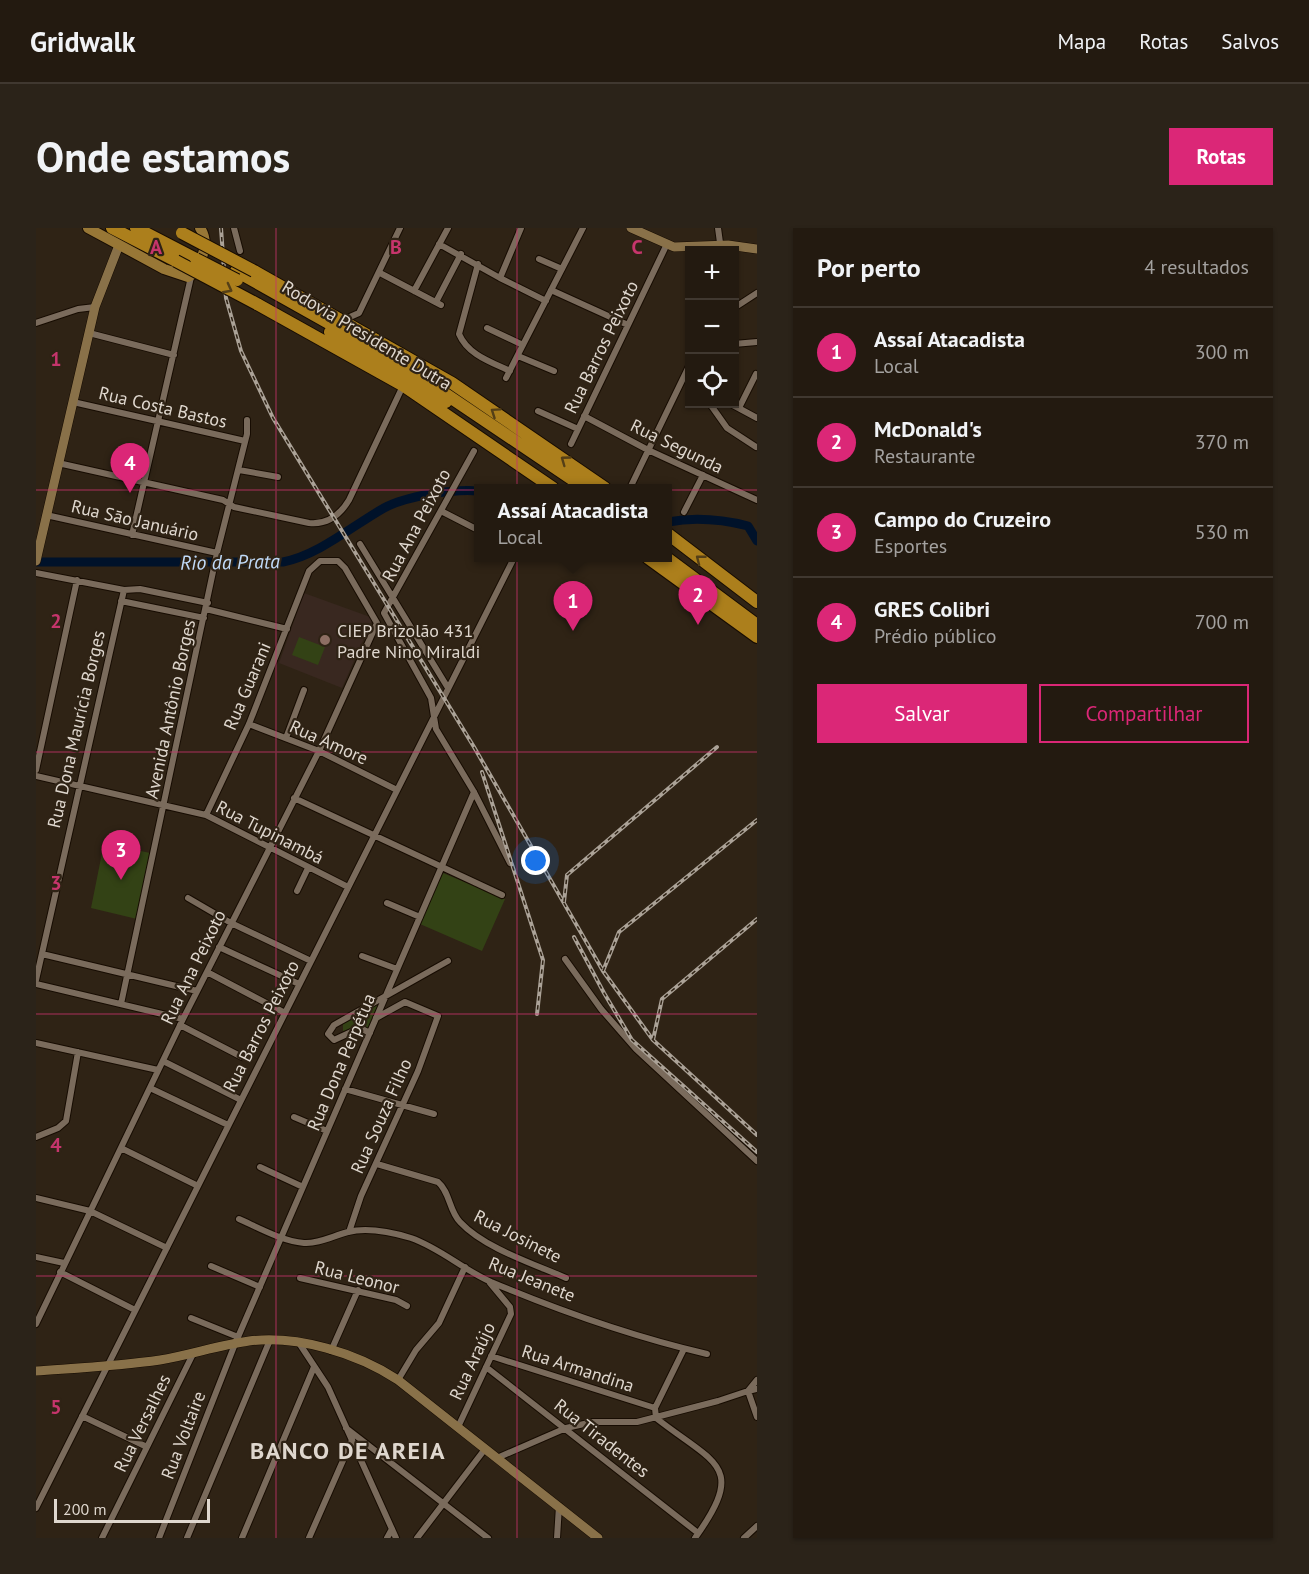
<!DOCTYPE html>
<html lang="pt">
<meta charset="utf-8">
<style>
:root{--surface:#231a10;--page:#2b2319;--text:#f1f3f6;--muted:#a3a19f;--line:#403830;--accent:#db2777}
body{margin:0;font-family:"PT Sans",sans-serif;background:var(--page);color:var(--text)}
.controls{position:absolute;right:18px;top:18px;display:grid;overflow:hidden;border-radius:0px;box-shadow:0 2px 4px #0004}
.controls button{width:54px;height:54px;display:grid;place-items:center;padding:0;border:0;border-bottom:2px solid var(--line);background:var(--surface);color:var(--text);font:30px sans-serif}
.scale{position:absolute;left:18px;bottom:15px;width:156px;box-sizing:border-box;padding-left:6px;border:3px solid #dfd7ce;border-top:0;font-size:16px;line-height:21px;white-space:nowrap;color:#dfd7ce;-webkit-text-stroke:4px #2f2315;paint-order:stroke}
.you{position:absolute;left:500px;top:633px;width:21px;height:21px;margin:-15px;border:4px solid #fff;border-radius:50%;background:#1a73e8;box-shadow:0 0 0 9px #1a73e833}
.badge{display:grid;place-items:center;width:39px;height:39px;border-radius:50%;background:var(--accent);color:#fff;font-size:20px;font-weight:700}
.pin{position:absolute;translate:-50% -50px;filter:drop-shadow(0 2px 3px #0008)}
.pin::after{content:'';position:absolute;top:32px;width:21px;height:18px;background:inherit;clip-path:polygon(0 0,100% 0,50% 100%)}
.popup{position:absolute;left:438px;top:256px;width:198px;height:78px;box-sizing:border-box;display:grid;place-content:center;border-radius:0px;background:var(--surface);filter:drop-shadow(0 2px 4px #0005);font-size:20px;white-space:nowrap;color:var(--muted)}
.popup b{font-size:22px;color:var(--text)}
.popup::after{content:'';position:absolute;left:50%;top:100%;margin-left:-12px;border:12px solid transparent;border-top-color:var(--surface)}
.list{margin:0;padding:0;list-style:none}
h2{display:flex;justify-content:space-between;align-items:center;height:78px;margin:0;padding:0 24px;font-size:26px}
h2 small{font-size:20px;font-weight:400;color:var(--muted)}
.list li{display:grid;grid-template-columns:39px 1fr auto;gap:18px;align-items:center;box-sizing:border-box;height:90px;padding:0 24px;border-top:2px solid var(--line)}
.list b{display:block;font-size:22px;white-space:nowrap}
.list p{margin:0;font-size:20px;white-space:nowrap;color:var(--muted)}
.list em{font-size:20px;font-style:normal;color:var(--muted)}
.actions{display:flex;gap:12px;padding:18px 24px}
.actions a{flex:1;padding:14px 0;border:2px solid var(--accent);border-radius:0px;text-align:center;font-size:21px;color:var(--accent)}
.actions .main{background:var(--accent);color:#fff}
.icon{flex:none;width:33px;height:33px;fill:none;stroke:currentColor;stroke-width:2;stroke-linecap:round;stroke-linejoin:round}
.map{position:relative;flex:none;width:721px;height:1310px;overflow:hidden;border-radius:0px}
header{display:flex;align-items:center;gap:36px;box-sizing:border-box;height:84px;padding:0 30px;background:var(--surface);border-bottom:2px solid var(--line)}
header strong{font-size:28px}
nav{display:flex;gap:33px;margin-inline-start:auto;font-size:21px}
.intro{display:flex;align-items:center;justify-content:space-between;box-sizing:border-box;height:144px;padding:0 36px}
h1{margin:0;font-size:42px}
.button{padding:15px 27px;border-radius:0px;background:var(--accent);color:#fff;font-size:21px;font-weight:700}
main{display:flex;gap:36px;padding:0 36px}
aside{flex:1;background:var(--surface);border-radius:0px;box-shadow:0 2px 4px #0004}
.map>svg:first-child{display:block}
.education{fill:#392820}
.green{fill:#334215}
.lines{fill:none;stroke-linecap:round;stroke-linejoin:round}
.river{stroke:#00122a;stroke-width:9}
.street-casing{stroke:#170c02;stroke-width:8}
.secondary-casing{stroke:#170c02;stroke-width:10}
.primary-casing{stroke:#170c02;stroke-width:12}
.highway-casing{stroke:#170c02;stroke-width:14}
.street{stroke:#7a6b5c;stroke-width:6}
.secondary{stroke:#897149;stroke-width:9}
.primary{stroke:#987736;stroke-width:10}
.highway{stroke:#ac7f1c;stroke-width:12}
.rail-casing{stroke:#aba297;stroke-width:4}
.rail{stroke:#2f2315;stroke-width:1.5;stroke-dasharray:4.5;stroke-linecap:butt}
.highway-bridge-casing{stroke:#170c02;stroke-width:14;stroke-linecap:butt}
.highway-bridge{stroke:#ac7f1c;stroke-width:12}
.oneway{stroke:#543f17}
.grid{fill:none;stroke:#c6356c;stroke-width:1.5;stroke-opacity:0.55}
.education-dot{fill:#8d6e63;stroke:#2f2315;stroke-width:2}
.labels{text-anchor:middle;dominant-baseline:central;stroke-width:4.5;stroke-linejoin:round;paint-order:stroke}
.street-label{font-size:18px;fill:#dfd7ce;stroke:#2f2315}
.poi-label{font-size:18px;fill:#dfd7ce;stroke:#2f2315;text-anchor:start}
.water-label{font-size:20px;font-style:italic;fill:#c0daf8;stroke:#2f2315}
.district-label{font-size:24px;font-weight:bold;letter-spacing:1.5px;fill:#dfd7ce;stroke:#2f2315}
.grid-label{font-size:20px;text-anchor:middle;font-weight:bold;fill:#c6356c;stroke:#2f2315;stroke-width:4.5;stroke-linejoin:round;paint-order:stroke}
</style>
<header>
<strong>Gridwalk</strong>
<nav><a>Mapa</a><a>Rotas</a><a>Salvos</a></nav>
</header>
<div class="intro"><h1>Onde estamos</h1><a class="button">Rotas</a></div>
<main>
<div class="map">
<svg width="721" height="1310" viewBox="0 0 721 1310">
<rect width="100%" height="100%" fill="#2f2315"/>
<path class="education" d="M268,365L337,390L306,460L243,435Z"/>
<path class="green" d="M263,409L289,419L282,437L256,427Z
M68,615L114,625L101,691L55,680Z
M407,645L469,671L446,723L384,696Z
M342,776L332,802L307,803V796Z"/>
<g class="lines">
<path class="river" d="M632,294C659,289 684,291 712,298L721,313
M0,334H247C283,327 316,298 348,280C370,268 417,261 442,263"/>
<defs>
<path id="street" d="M198,0L204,23
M485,0L464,50L510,73
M682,0L685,22
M403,16L464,50
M503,31L526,41
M442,36L423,106C432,127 455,134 474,143
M344,45L405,77
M515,62L592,97
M378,63L412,0
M400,74L425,26
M698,80L721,65
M307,92L323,85L364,0
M0,95L42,81L59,79
M451,100L487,117
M53,105L138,127
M698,116L721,114
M482,128L518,143
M470,150L547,0
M37,174L209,213
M674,176L691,200L720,219
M695,176L721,190
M703,180L720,146
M502,183L542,201
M548,188L612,222L721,272
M535,216L630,18
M438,223L348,385L395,470L400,501L438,564L474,635
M22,235L187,272L198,279L273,295C292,297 304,287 313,272L365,162
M203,242L242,249
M594,260L654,136
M405,283L442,302
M648,284L667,247
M10,287L181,325
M96,307L155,49
M324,316L412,460
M0,345L88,362L104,361L172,375
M85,373L168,390
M170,381L251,401
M213,496L283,523L361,562
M250,510L268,462
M0,542L41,352
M0,548L170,587L312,659
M258,570L466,667
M261,663L272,640
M152,670L195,695L275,733
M351,675L384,689
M183,719L263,756
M6,726L161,763
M326,728L361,741
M529,731L565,781L600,821L721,933
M171,744L249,785
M0,752L88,362
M0,756L147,791
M85,776L181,325L211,206V192
M144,797L206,829
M334,805L324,800L298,812L292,806L298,797L412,733
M0,815L122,842
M127,833L205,872
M114,860L192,897
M309,861L398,886
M258,889L291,903
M0,909L22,900L30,893L42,824
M85,920L162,958
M341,936L402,954C414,964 413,983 424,994C448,1020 498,1036 530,1050
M224,939L267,959
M0,970L54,983L131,1020
M203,991C223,1000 246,1013 268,1015C282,1016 297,1008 312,1004C332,999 355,1004 375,1010C404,1020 426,1041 455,1054C524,1083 598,1109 671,1126
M313,1004L325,968L382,843L402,788L369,774L340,790
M0,1029L28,1035
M175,1038L224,1059
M24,1044L99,1082
M264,1050L360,1072L371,1078
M155,1090L202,1109
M0,1096L147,791L283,523L341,395L309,340L302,333H284L273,343L213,496L170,587
M263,1115L292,1159L360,1310
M648,1121L619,1180L620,1190C680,1237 711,1237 659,1310
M295,1123L322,1062
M455,1128L619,1180
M450,1139L662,1305
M362,1152L380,1122L403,1095L429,1039
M721,1161L712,1163L721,1189
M46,1188L111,1219
M422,1199L475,1086L474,1079L454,1055
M310,1200L452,1310
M461,1230L530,1200L557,1194H601L682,1173L712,1163L721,1152
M0,1280L478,330
M66,1310L157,1126
M123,1310L199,1116L438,564
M151,1310L234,1112
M206,1310L278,1139
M273,1310L316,1212
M351,1310L356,1301
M381,1310L449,1221
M521,1310L523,1278
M708,1310L721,1298"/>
<path id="secondary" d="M595,0L638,19L692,17L721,21
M0,333L59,79L83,17
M0,1143C41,1140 83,1138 124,1132C154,1127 183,1117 213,1113C262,1107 321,1125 362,1152L562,1310"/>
<path id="primary" d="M52,0L128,41L152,49L159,45C166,31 174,14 164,0"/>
<path id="highway" d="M76,0L140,33
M100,0L160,31
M200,43L362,134L549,260
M218,43L416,155L569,260
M221,76L368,158L517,260
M294,104L410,174
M632,306L721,374
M612,330L721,409
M631,330L721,397"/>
</defs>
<use href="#street" class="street-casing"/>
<use href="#secondary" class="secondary-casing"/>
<use href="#primary" class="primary-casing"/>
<use href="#highway" class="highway-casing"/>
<use href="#street" class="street"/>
<use href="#secondary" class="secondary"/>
<use href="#primary" class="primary"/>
<use href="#highway" class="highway"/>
<defs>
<path id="rail" d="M185,0L190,70L205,123L237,190L438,519L567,743L617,812L721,907
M446,544L507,732L501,786
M528,674L531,647L681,519
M538,709L568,765L596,812L721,924
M567,743L583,704L721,592
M617,812L626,771L721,691"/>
</defs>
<use href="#rail" class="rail-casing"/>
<use href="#rail" class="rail"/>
<defs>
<path id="highway-bridge" d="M146,5L218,43
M160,31L201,52
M140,33L221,76"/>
</defs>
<use href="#highway-bridge" class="highway-bridge-casing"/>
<use href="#highway-bridge" class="highway-bridge"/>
</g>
<defs><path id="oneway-chevron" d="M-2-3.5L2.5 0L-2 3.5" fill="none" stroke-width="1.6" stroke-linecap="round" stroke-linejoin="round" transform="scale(1.5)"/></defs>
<g class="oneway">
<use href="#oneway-chevron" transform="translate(192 61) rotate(28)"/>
<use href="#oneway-chevron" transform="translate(459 184) rotate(-146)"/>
<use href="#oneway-chevron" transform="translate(529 232) rotate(-144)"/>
<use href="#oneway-chevron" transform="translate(664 331) rotate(-142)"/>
</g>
<path class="grid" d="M240,0V1310M481,0V1310M0,262H721M0,524H721M0,786H721M0,1048H721"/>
<circle class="education-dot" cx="289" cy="412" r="6"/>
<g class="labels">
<g class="street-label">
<text transform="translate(331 107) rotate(31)">Rodovia Presidente Dutra</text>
<text transform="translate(565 119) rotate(-64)">Rua Barros Peixoto</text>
<text transform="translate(127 179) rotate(13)">Rua Costa Bastos</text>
<text transform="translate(641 218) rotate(26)">Rua Segunda</text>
<text transform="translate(99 292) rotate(13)">Rua Sāo Januário</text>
<text transform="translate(380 297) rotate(-62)">Rua Ana Peixoto</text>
<text transform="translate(211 458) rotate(-67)">Rua Guarani</text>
<text transform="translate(134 481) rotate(-78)">Avenida Antônio Borges</text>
<text transform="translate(40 501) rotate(-77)">Rua Dona Maurícia Borges</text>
<text transform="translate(293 514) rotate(24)">Rua Amore</text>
<text transform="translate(234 604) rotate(27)">Rua Tupinambá</text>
<text transform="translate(157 739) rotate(-64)">Rua Ana Peixoto</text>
<text transform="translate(225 798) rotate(-63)">Rua Barros Peixoto</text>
<text transform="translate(305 834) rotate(-67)">Rua Dona Perpétua</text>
<text transform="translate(345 888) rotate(-66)">Rua Souza Filho</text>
<text transform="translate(482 1008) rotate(27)">Rua Josinete</text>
<text transform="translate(321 1049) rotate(14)">Rua Leonor</text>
<text transform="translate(496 1051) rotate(22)">Rua Jeanete</text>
<text transform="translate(436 1133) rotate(-65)">Rua Araújo</text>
<text transform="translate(542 1140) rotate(18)">Rua Armandina</text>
<text transform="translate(106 1195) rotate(-64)">Rua Versalhes</text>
<text transform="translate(147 1207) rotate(-69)">Rua Voltaire</text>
<text transform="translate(566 1210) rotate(38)">Rua Tiradentes</text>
</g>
<g class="poi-label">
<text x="301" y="402">CIEP Brizolão 431<tspan x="301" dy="21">Padre Nino Miraldi</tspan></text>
</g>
<g class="water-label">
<text transform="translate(194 334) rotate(-1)">Rio da Prata</text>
</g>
<g class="district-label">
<text x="312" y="1222">BANCO DE AREIA</text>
</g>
</g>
<g class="grid-label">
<text x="120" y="26">A</text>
<text x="360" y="26">B</text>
<text x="601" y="26">C</text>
<text x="20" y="138">1</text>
<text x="20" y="400">2</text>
<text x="20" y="662">3</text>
<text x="20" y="924">4</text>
<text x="20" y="1186">5</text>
</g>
</svg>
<div class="controls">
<button>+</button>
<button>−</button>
<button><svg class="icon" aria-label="locate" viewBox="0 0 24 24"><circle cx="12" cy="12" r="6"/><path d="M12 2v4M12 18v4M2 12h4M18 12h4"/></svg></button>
</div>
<div class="scale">200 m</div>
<div class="you"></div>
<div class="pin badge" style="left:537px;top:403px">1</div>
<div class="popup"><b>Assaí Atacadista</b>Local</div>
<div class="pin badge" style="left:662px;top:397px">2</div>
<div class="pin badge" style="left:85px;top:652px">3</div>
<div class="pin badge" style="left:94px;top:265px">4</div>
</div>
<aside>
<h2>Por perto<small>4 resultados</small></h2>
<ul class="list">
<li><span class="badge">1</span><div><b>Assaí Atacadista</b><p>Local</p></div><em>300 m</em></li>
<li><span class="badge">2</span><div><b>McDonald's</b><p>Restaurante</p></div><em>370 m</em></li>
<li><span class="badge">3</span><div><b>Campo do Cruzeiro</b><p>Esportes</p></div><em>530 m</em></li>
<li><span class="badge">4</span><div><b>GRES Colibri</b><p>Prédio público</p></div><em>700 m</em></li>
</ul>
<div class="actions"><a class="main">Salvar</a><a>Compartilhar</a></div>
</aside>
</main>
